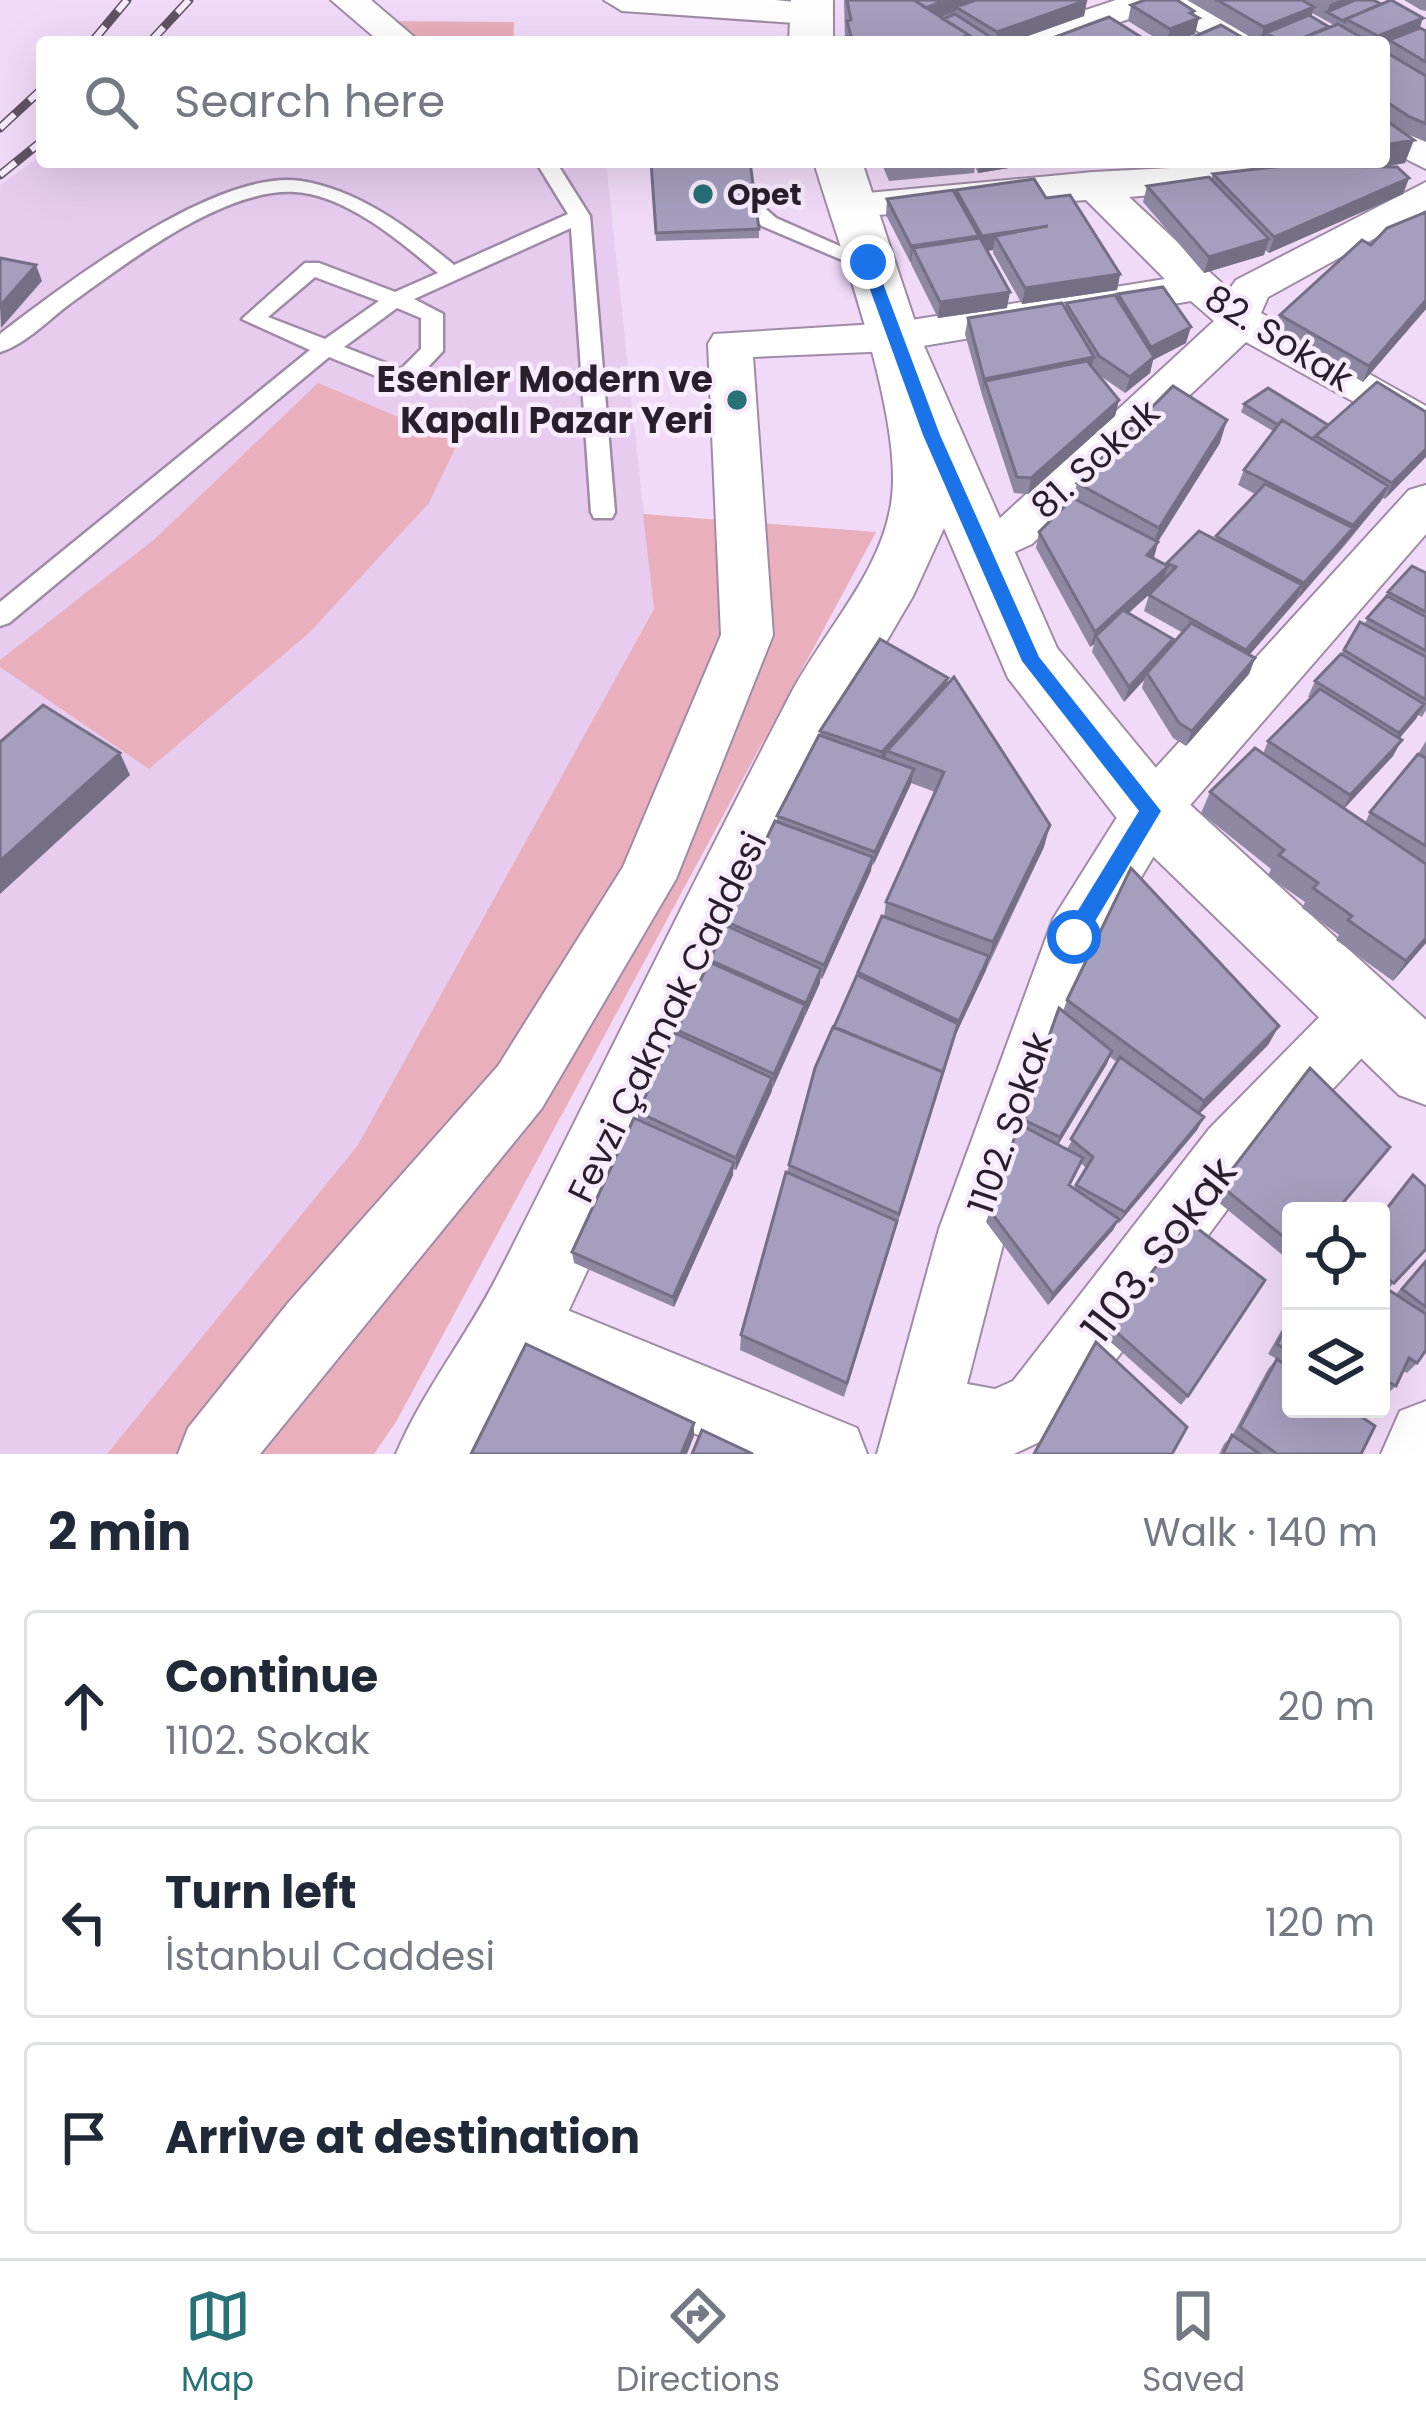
<!DOCTYPE html>
<meta charset="utf-8">
<style>
:root{--surface:#fff;--page:#f2f2f3;--text:#1f2937;--muted:#747a83;--line:#e0e1e3;--accent:#277177}
body{margin:0;font-family:Poppins,sans-serif;background:var(--page);color:var(--text)}
.controls{position:absolute;right:36px;bottom:36px;display:grid;overflow:hidden;border-radius:12px;box-shadow:0 12px 48px #0002}
.controls button{width:108px;height:108px;display:grid;place-items:center;padding:0;border:0;border-bottom:3px solid var(--line);background:var(--surface);color:var(--text);font:60px sans-serif}
.stop{position:absolute;width:36px;height:36px;margin:-27px;border:9px solid #1a73e8;border-radius:50%;background:#fff}
.stop.end{background:#1a73e8;border-color:#fff;box-shadow:0 3px 12px #0008}
.list{margin:0;padding:0;list-style:none}
h2{display:flex;justify-content:space-between;align-items:center;height:156px;margin:0;padding:0 48px;font-size:51px}
h2 small{font-size:39px;font-weight:400;color:var(--muted)}
.list li{display:grid;grid-template-columns:78px 1fr auto;gap:36px;align-items:center;box-sizing:border-box;height:192px;margin:0 24px 24px;padding:0 24px;border:3px solid var(--line);border-radius:12px}
.list b{display:block;font-size:45px;white-space:nowrap}
.list p{margin:0;font-size:39px;white-space:nowrap;color:var(--muted)}
.list em{font-size:39px;font-style:normal;color:var(--muted)}
.icon{flex:none;width:66px;height:66px;fill:none;stroke:currentColor;stroke-width:2;stroke-linecap:round;stroke-linejoin:round}
.map{position:relative;flex:none;width:1426px;height:1454px;overflow:hidden}
.search{position:absolute;background:var(--surface);box-shadow:0 12px 48px #0002;left:36px;right:36px;top:36px;height:132px;display:flex;align-items:center;gap:30px;box-sizing:border-box;padding:0 42px;border-radius:12px;color:var(--muted);font-size:45px}
.sheet{height:804px;background:var(--surface)}
nav{display:flex;justify-content:space-around;align-items:center;box-sizing:border-box;height:168px;border-top:3px solid var(--line);background:var(--surface);font-size:33px;color:var(--muted)}
nav a{display:grid;justify-items:center;gap:6px}
nav .on{color:var(--accent)}
.map>svg:first-child{display:block}
.built{fill:#e7ccf0}
.green{fill:#e9afbc}
.lines{fill:none;stroke-linecap:round;stroke-linejoin:round}
.lane-casing{stroke:#a08ba7;stroke-width:5}
.street-casing{stroke:#a08ba7;stroke-width:4}
.secondary-casing{stroke:#a08ba7;stroke-width:4}
.lane{fill:#fff;fill-rule:evenodd}
.street{fill:#fff;fill-rule:evenodd}
.secondary{fill:#fff;fill-rule:evenodd}
.rail-casing{stroke:#605364;stroke-width:9}
.rail{stroke:#f8ebfd;stroke-width:6;stroke-dasharray:20;stroke-linecap:butt}
.wall{fill:#8e88a3;fill-rule:evenodd}
.shaded-wall{fill:#746f85}
.building{fill:#a59ebe;stroke:#746f85;stroke-width:3}
.route{fill:#1a73e8}
.poi-dot{fill:#277177;stroke:#f8ebfd;stroke-width:4.5}
.labels{text-anchor:middle;dominant-baseline:central;stroke-width:9;stroke-linejoin:round;paint-order:stroke}
.far-poi-label{font-size:30px;font-weight:bold;fill:#281f2a;stroke:#f8ebfd;text-anchor:start}
.street-label{font-size:36px;fill:#281f2a;stroke:#f8ebfd}
.poi-label{font-size:36px;font-weight:bold;fill:#281f2a;stroke:#f8ebfd;text-anchor:end}
.near-street-label{font-size:42px;fill:#281f2a;stroke:#f8ebfd}
</style>
<div class="map">
<svg width="1426" height="1454" viewBox="0 0 1426 1454">
<rect width="100%" height="100%" fill="#f1daf8"/>
<path class="built" d="M42,155V162H606L654,609L358,1146L107,1454H0V185Z"/>
<path class="green" d="M385,21L514,22L513,42H413Z
M318,383L458,442L429,503L309,633L149,769L0,667V660L156,538Z
M643,514L876,532L396,1422L374,1454H107L358,1145L654,609Z"/>
<g class="lines">
<defs>
<path id="lane" d="M536,162H556L590,216L615,512L612,518H594L591,512L571,228L414,299L443,314V351L412,384H396L329,357L9,623L0,626V602L310,350L242,319L305,263H319L395,292L438,273C400,241 346,195 295,192C224,188 131,260 75,300C52,316 27,344 0,352V334C65,284 217,168 301,181C359,190 410,229 454,265L568,214ZM315,277L379,301L325,339L268,317ZM397,308L421,318V349L401,369L344,347Z
M724,162H744L753,198L776,218L878,263L868,269L861,268L762,226L734,200Z"/>
<path id="street" d="M331,0H371L420,42H380Z
M604,0H775L822,5L827,13L809,24L622,11Z
M1116,0H1197L1258,42H1215L1161,8L1062,42H1009L1014,34Z
M1384,119L1426,140V169L1384,148Z
M1286,162L1300,166L1306,174L1300,182L1129,197L1229,290L1236,280L1426,182V210L1268,297L1261,313L1426,406V442L1246,342L1032,544L982,567L965,562L957,549L965,536L998,520L1214,321L1191,301L893,351L753,357L773,635L676,879L542,1108L260,1454H178L188,1428L288,1303L498,1066L623,867L721,635L708,344L714,334L893,323L1165,279L1086,200L849,217L835,214L829,205L835,196L1093,172Z
M1426,485V534L1171,827L1101,945L1007,1229L967,1384L995,1389L1013,1381L1209,1129L1343,993L1365,984L1387,993L1396,1012L1387,1031L1255,1172L1063,1431L1014,1454H877L939,1229L1053,919L1131,795L1409,490Z
M518,1290L857,1428L867,1454H744L493,1350L483,1325L493,1300Z
M1426,1401V1454H1381L1400,1411Z"/>
<path id="secondary" d="M791,0H833V42H789Z
M814,162H862L920,337L1057,648L1175,791L1426,1020V1105L1399,1095L1127,831L1008,678L944,528L913,596L851,702L548,1355L491,1454H396C423,1390 468,1335 499,1273C596,1081 690,888 789,697C822,632 884,571 892,497C902,413 839,247 814,162Z"/>
</defs>
<use href="#lane" class="lane-casing"/>
<use href="#street" class="street-casing"/>
<use href="#secondary" class="secondary-casing"/>
<use href="#lane" class="lane"/>
<use href="#street" class="street"/>
<use href="#secondary" class="secondary"/>
<defs>
<path id="rail" d="M92,42L127,0
M150,42L189,0
M0,128L42,89
M0,175L42,141"/>
</defs>
<use href="#rail" class="rail-casing"/>
<use href="#rail" class="rail"/>
</g>
<path class="wall" d="M844,0H1087L1084,16L1011,42H845Z
M1187,0H1373L1426,31V142L1402,132L1405,163L1384,167L1409,178L1403,194L1269,253L1265,250L1264,255L1204,273L1143,202L1147,186L1211,179L1213,174L1280,166L1233,165L1227,162H1384V51L1385,52L1387,46L1384,47V42H1259ZM1312,13L1334,25L1329,27L1311,17Z
M1404,0H1426V11L1421,10Z
M1131,5L1194,11L1195,34L1174,42H1162L1128,21Z
M651,162L759,229V238L656,241Z
M881,162H1046L978,173L975,166L974,173L889,181Z
M956,190L1046,198L1120,274L1117,290L1022,304L993,253V250L987,251L1007,308L938,318L911,264V262H910L886,215L887,199L956,194Z
M1118,294L1186,343L1153,360L1150,373L1125,393L1099,375L1119,400L1115,416L1028,494L1014,493L982,395L965,334L968,318L1065,308L1066,303L1117,298Z
M1426,309L1363,382L1274,332L1280,315Z
M1244,404L1328,426L1426,412L1385,499L1383,498L1346,544L1249,655L1255,658L1249,674L1186,746L1173,738L1142,688L1144,680L1124,702L1092,652L1094,644L1090,647L1036,548L1039,532L1073,498L1077,483L1220,443L1158,542L1153,558L1167,565V563L1215,539L1255,494L1238,485L1244,470L1273,431L1241,412ZM1155,589L1149,595L1144,611L1183,633L1170,646L1173,639L1128,613Z
M1426,573V710L1422,717L1418,715L1399,739L1393,756L1344,808L1365,823L1370,812L1418,754L1426,741V943L1393,981L1336,940L1339,935L1302,908L1305,902L1268,876L1271,869L1201,813L1210,792L1263,754L1268,741L1311,698L1308,697L1315,681L1341,654L1360,622L1364,624L1388,592Z
M948,678L947,684L1044,847L956,1034L844,1397L740,1350L741,1335L789,1165L834,1027L884,916L886,902L935,792L911,783L872,866L822,979L820,978V983L736,1170L733,1169V1175L674,1307L574,1263L572,1252L638,1120V1112L677,1034V1030L710,963L727,926V922L777,821V816L820,736V731Z
M1067,1000L1279,1026L1268,1045L1199,1114L1204,1117L1197,1130L1119,1223L1117,1222L1113,1230L1048,1305L986,1222L1059,1008L1063,1011ZM1110,1057L1117,1062L1067,1149L1058,1145ZM1081,1163L1086,1168L1074,1188L1070,1185Z
M1220,1185L1291,1211V1262L1212,1197Z
M1381,1215L1426,1249L1388,1289L1396,1294L1426,1260V1350L1417,1363L1407,1373L1403,1371L1396,1386L1385,1396L1381,1394Z
M1291,1313V1409L1361,1454H1219L1224,1444L1232,1436L1268,1369L1277,1359L1268,1354Z
M1111,1327L1188,1396L1181,1405L1105,1337Z
M1350,1409H1372L1363,1417Z"/>
<path class="shaded-wall" d="M945,0H983L956,7V11L917,26L918,10Z
M1087,0L1084,16L1011,42H995L997,32Z
M1340,0H1363L1327,12L1330,4Z
M1314,7L1310,22L1266,33L1264,41L1259,42L1264,27Z
M1194,11L1192,21L1199,18L1195,34L1174,42H1167L1170,29Z
M1423,18L1418,33L1389,40L1387,46L1384,47V42H1376L1378,36Z
M1414,140L1405,163L1365,169L1368,162H1384V145Z
M980,162H1046L978,173Z
M1409,178L1403,194L1269,253L1274,237Z
M1048,226L995,236L993,250L980,252L982,236Z
M979,236L977,252L913,248L911,262H910L911,246Z
M1269,239L1264,255L1204,273L1209,257Z
M36,265L42,281L1,328L0,306Z
M1120,274L1117,290L1022,304L1025,288Z
M1010,292L1007,308L938,318L940,302Z
M1426,300V309L1363,382L1369,366Z
M1191,327L1186,343L1153,360L1150,373L1125,393L1130,377L1147,363L1151,347Z
M1094,357L1090,373L985,381L982,395L984,379Z
M1119,400L1115,416L1028,494L1031,478Z
M1227,420L1220,443L1155,546L1158,542L1154,558L1147,555L1152,548L1159,528Z
M1426,449V457L1385,499L1392,483Z
M1388,486L1381,501L1298,599L1304,583Z
M1168,566L1163,582L1099,640L1096,636L1094,644L1090,647L1095,632Z
M1302,585L1296,601L1240,666L1246,650Z
M1173,639L1168,655L1147,673L1144,680L1124,702L1129,687Z
M1255,658L1249,674L1186,746L1192,731Z
M948,678L945,693L887,751L885,760L880,767L882,752Z
M1424,704L1416,719L1391,748L1399,733Z
M1402,740L1393,756L1343,810L1350,795Z
M120,753L130,775L0,894V861Z
M914,769L911,784L873,866L875,852Z
M1050,825L1044,847L988,962L993,942Z
M873,857L871,871L822,979L824,965Z
M1426,938V943L1393,981L1406,961Z
M989,956L986,970L956,1034L959,1021Z
M821,969L820,983L805,1016L806,1003Z
M805,1005L804,1018L773,1087L774,1074Z
M1279,1026L1268,1045L1194,1119L1204,1101Z
M1112,1051L1107,1064L1055,1150L1060,1137Z
M772,1078V1091L736,1170V1158Z
M1204,1117L1197,1130L1119,1223L1125,1212Z
M734,1163L733,1175L674,1307L673,1297Z
M1119,1219L1113,1230L1048,1305L1053,1294Z
M694,1423V1436L687,1454H681Z"/>
<path class="building" d="M847,0H914L969,35L948,42H848L847,37L851,36L847,21L851,20Z
M914,0H945L926,8Z
M976,0H1087L997,32L956,7Z
M1145,0H1177L1194,11L1190,13L1199,18L1170,29L1131,5Z
M1217,0H1302L1314,7L1264,27Z
M1355,0H1373L1381,4L1346,19L1345,22L1327,12Z
M1391,0L1423,18L1378,36L1346,19Z
M955,14L995,40L990,42H968L969,35L943,19Z
M1309,15L1329,27L1293,42H1282L1266,33Z
M1109,17L1149,42H1063L1055,37Z
M1338,24L1369,42H1293Z
M1221,25L1250,42H1182Z
M1420,28L1426,31V62L1389,40Z
M1384,51L1426,76V124L1408,116L1384,100Z
M1384,119L1414,140L1384,145Z
M651,162H750L759,229L656,233Z
M890,162H924L891,165Z
M1284,166L1397,167L1409,178L1274,237L1213,174Z
M1209,177L1269,239L1209,257L1147,186Z
M1034,179L1046,198L1070,195L1120,274L1025,288L995,236L1048,226L982,236L956,190Z
M953,190L979,236L911,246L887,199Z
M1426,212V300L1369,366L1280,315L1362,240L1371,245L1387,228Z
M980,238L1010,292L940,302L913,248Z
M0,258L36,265L0,306Z
M1163,287L1191,327L1151,347L1118,294Z
M1115,295L1154,357L1130,377L1099,356L1066,303Z
M1062,303L1094,357L984,379L968,318Z
M1087,361L1119,400L1031,478L1017,477L985,381Z
M1377,382L1426,412V449L1392,483L1316,436Z
M1173,386L1227,420L1159,528L1077,483Z
M1268,388L1328,425L1312,439L1282,420L1278,425L1244,404Z
M1282,420L1388,486L1353,525L1244,470Z
M1265,484L1353,528L1304,583L1216,536Z
M1073,498L1158,542L1147,555L1168,566L1095,632L1039,532Z
M1199,531L1302,585L1246,650L1149,595L1176,567L1167,563Z
M1412,566L1426,573V612L1388,592Z
M1387,596L1426,617V651L1367,618Z
M1123,610L1173,639L1129,687L1096,636Z
M1360,622L1426,657V700L1344,650Z
M1191,623L1255,658L1192,731L1179,723L1147,673Z
M880,639L948,678L882,752L820,731Z
M1341,654L1424,704L1399,733L1315,681Z
M954,677L1050,825L993,942L886,902L944,772L887,751Z
M1320,689L1402,740L1350,795L1268,741Z
M43,705L120,753L0,861V742Z
M819,735L914,769L875,852L777,816Z
M1255,748L1426,864V938L1406,961L1348,920L1352,916L1313,888L1318,883L1279,855L1284,850L1210,792Z
M1418,754L1426,758V846L1370,812Z
M775,821L873,857L824,965L727,922Z
M1131,868L1279,1026L1204,1101L1067,1000Z
M882,916L989,956L959,1021L858,972Z
M725,925L821,969L806,1003L710,960Z
M709,962L805,1005L774,1074L677,1030Z
M857,975L958,1024L943,1072L834,1027Z
M1059,1008L1112,1051L1060,1137L1020,1118Z
M833,1027L943,1072L899,1214L789,1165L815,1068Z
M675,1033L772,1078L736,1158L638,1112Z
M1120,1057L1204,1117L1125,1212L1076,1185L1093,1157L1071,1139Z
M1310,1068L1390,1147L1336,1211H1291V1243L1220,1185Z
M634,1118L734,1163L673,1297L572,1252Z
M1019,1124L1083,1158L1069,1185L1119,1219L1053,1294L990,1211Z
M786,1172L897,1221L847,1383L741,1335Z
M1413,1175L1426,1187V1249L1394,1283L1381,1275V1216Z
M1189,1222L1265,1280L1188,1396L1111,1327Z
M1426,1261V1307L1402,1289Z
M1381,1285L1426,1314V1350L1417,1363L1409,1358L1396,1386L1387,1381L1381,1393Z
M1291,1318V1353L1277,1344Z
M1096,1342L1187,1427L1172,1454H1034Z
M526,1344L694,1423L681,1454H471Z
M1277,1359L1291,1369V1409H1350L1375,1426L1361,1454H1277L1240,1427Z
M702,1430L753,1454H692Z
M1232,1435L1260,1454H1223Z"/>
<path class="route" d="M868,258L875,262L940,435L1039,657L1161,811L1082,943H1066V930L1139,811L1022,661L923,435L860,262Z"/>
<g class="poi-dot">
<circle cx="703" cy="194" r="12"/>
<circle cx="737" cy="400" r="12"/>
</g>
<g class="labels">
<g class="far-poi-label">
<text x="727" y="194">Opet</text>
</g>
<g class="street-label">
<text transform="translate(1279 338) rotate(32)">82. Sokak</text>
<text transform="translate(1095 459) rotate(-42)">81. Sokak</text>
<text transform="translate(667 1017) rotate(-64)">Fevzi Çakmak Caddesi</text>
<text transform="translate(1010 1123) rotate(-71)">1102. Sokak</text>
</g>
<g class="poi-label">
<text x="713" y="379">Esenler Modern ve<tspan x="713" dy="41">Kapalı Pazar Yeri</tspan></text>
</g>
<g class="near-street-label">
<text transform="translate(1159 1250) rotate(-52)">1103. Sokak</text>
</g>
</g>
</svg>
<div class="controls">
<button><svg class="icon" aria-label="locate" viewBox="0 0 24 24"><circle cx="12" cy="12" r="6"/><path d="M12 2v4M12 18v4M2 12h4M18 12h4"/></svg></button>
<button><svg class="icon" aria-label="layers" viewBox="0 0 24 24"><path d="M12 4l9 5-9 5-9-5zM3 14l9 5 9-5"/></svg></button>
</div>
<div class="stop" style="left:1074px;top:937px"></div>
<div class="stop end" style="left:868px;top:262px"></div>
<div class="search"><svg class="icon" aria-label="search" viewBox="0 0 24 24"><circle cx="10" cy="10" r="6"/><path d="M15 15l6 6"/></svg>Search here</div>
</div>
<section class="sheet">
<h2>2 min<small>Walk · 140 m</small></h2>
<ul class="list">
<li><svg class="icon" aria-label="ahead" viewBox="0 0 24 24"><path d="M12 20V5M6 11l6-6 6 6"/></svg><div><b>Continue</b><p>1102. Sokak</p></div><em>20 m</em></li>
<li><svg class="icon" aria-label="left" viewBox="0 0 24 24"><path d="M17 20v-9H6M10 6l-5 5 5 5"/></svg><div><b>Turn left</b><p>İstanbul Caddesi</p></div><em>120 m</em></li>
<li><svg class="icon" aria-label="arrive" viewBox="0 0 24 24"><path d="M6 21V4h12l-3 4 3 4H6"/></svg><div><b>Arrive at destination</b></div></li>
</ul>
</section>
<nav>
<a class="on"><svg class="icon" aria-label="map" viewBox="0 0 24 24"><path d="M3 6l6-2 6 2 6-2v14l-6 2-6-2-6 2zM9 4v14M15 6v14"/></svg>Map</a>
<a><svg class="icon" aria-label="directions" viewBox="0 0 24 24"><path d="M12 3l9 9-9 9-9-9zM9 14v-3h6M13 9l2 2-2 2"/></svg>Directions</a>
<a><svg class="icon" aria-label="saved" viewBox="0 0 24 24"><path d="M7 4h10v16l-5-4-5 4z"/></svg>Saved</a>
</nav>
